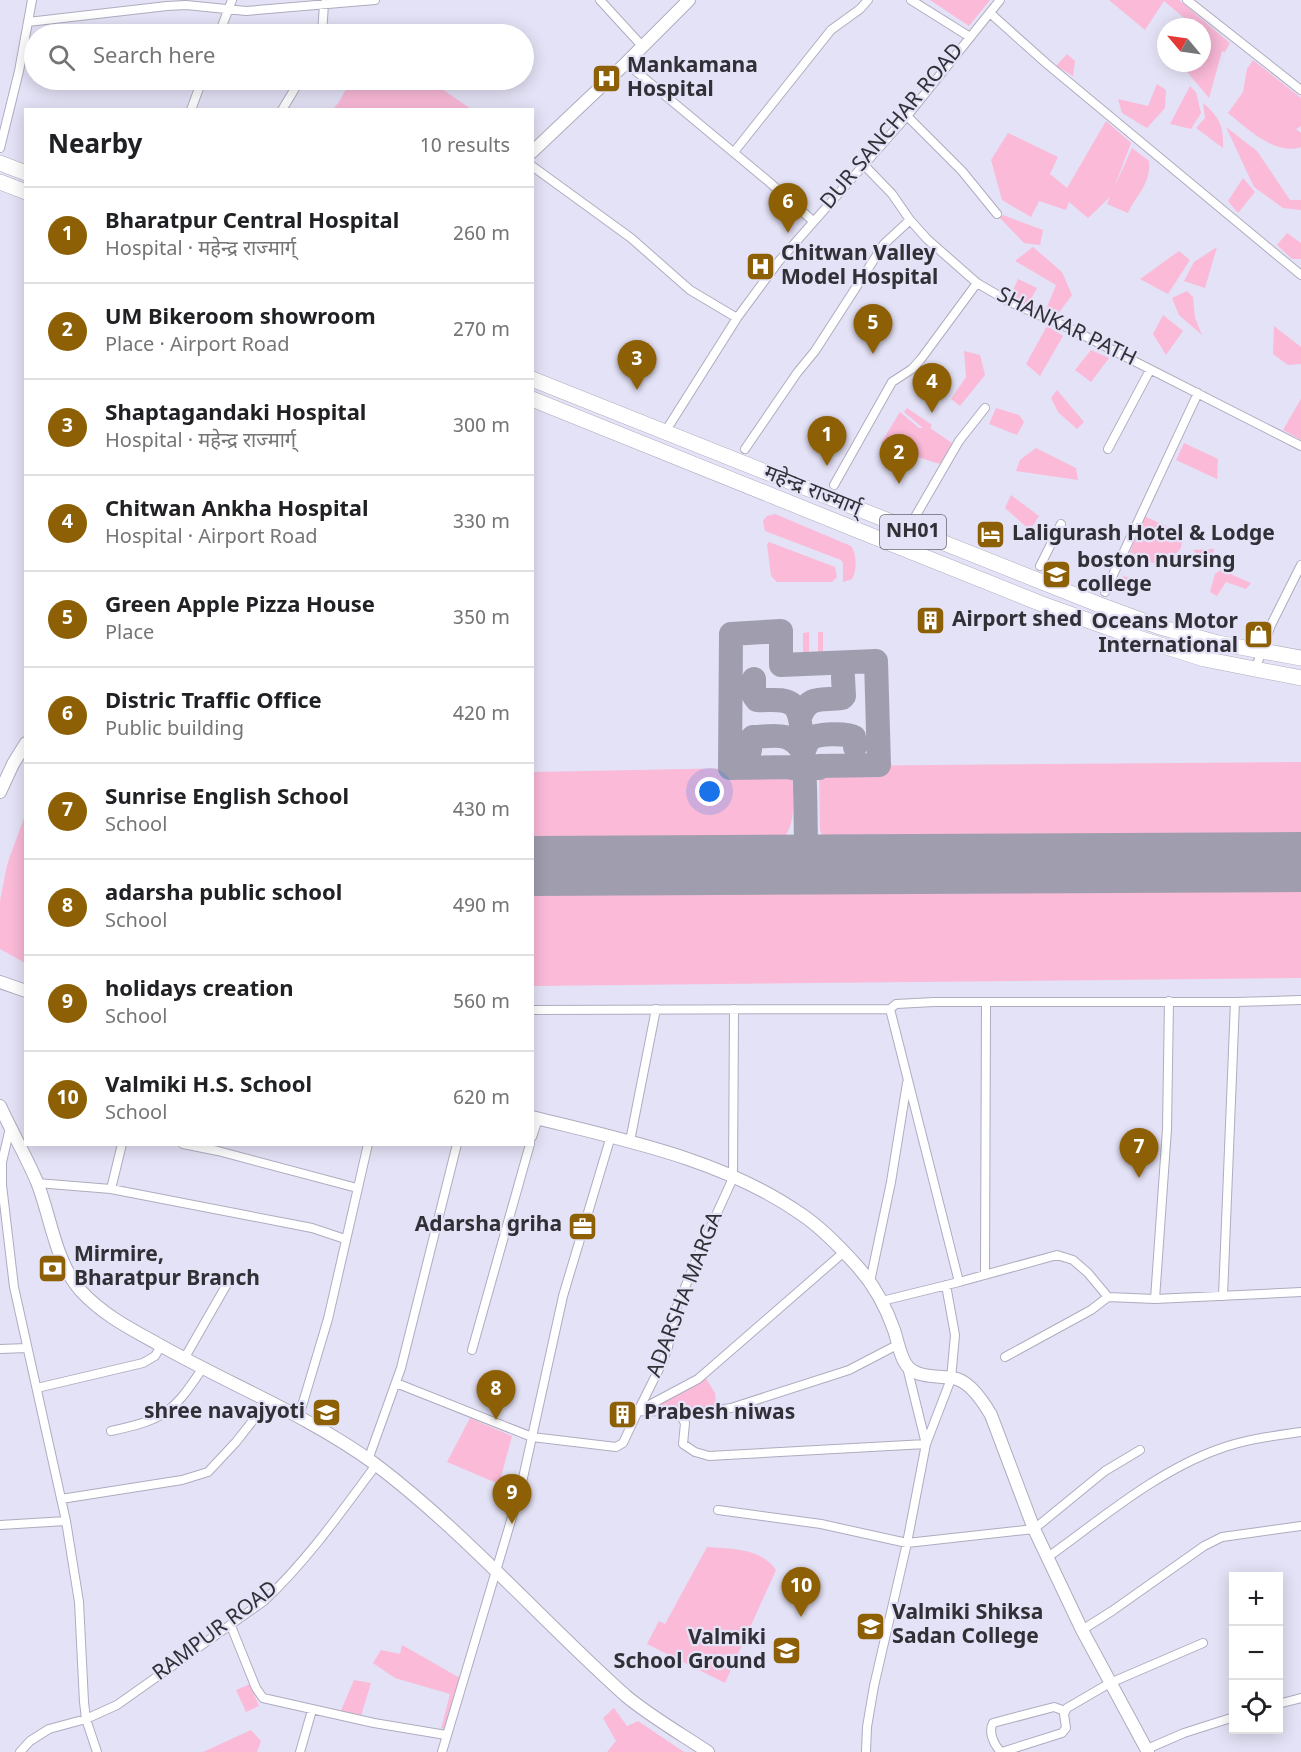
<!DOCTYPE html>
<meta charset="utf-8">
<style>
:root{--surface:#fff;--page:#f2f2f2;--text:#202124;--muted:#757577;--line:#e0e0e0;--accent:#8d6006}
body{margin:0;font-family:Georgia,"Noto Sans Devanagari",serif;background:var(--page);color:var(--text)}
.controls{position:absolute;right:18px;bottom:18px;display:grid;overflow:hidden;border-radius:0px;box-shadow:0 3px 15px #0003}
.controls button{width:54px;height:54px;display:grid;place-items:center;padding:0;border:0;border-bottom:2px solid var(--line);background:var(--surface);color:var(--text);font:30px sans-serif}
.compass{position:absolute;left:1157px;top:18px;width:54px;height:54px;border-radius:50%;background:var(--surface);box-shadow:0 3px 15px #0003;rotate:299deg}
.you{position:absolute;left:710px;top:792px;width:21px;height:21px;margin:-15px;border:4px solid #fff;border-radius:50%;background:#1a73e8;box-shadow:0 0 0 9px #1a73e833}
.badge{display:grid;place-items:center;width:39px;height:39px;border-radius:50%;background:var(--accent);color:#fff;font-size:20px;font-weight:700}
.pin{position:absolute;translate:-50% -50px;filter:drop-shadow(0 2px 3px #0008)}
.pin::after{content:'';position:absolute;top:32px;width:21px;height:18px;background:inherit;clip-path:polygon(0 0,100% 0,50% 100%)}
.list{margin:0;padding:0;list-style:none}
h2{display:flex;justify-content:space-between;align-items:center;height:78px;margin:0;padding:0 24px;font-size:26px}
h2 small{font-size:20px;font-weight:400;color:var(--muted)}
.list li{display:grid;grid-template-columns:39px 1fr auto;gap:18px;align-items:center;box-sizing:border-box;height:96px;padding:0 24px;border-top:2px solid var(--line)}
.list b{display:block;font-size:22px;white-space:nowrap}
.list p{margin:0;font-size:20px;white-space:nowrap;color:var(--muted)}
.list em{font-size:20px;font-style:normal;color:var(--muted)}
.icon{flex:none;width:33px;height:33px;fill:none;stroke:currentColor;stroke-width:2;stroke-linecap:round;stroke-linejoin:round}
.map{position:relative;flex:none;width:1301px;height:1752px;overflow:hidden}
.search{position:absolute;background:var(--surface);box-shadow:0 3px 15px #0003;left:24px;top:24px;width:510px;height:66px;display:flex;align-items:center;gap:15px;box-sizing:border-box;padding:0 21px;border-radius:33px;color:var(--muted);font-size:22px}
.panel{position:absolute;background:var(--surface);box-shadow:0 3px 15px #0003;left:24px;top:108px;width:510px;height:1038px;border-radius:0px}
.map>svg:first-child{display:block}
.green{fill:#fabad8}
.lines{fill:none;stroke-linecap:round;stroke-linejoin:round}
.taxiway{stroke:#a09eae;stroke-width:24}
.runway{stroke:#a09eae;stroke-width:60}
.street-casing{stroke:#aeacbf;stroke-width:10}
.secondary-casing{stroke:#aeacbf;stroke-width:14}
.highway-casing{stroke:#aeacbf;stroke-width:16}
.street{stroke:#fff;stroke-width:8}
.secondary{stroke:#fff;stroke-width:12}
.highway{stroke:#fff;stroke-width:15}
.labels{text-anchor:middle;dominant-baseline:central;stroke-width:4.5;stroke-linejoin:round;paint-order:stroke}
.shield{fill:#e4e2f6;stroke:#676570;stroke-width:1.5}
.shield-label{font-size:20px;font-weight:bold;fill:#313037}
.poi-label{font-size:21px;font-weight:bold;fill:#313037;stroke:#e4e2f6;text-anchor:start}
.street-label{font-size:21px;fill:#313037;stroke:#e4e2f6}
</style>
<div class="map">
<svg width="1301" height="1752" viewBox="0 0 1301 1752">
<rect width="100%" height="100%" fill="#e4e2f6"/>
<path class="green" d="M930,0H990L969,26Z
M1109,0H1179L1230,43L1225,52L1222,51L1209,98L1183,67L1184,63H1202V42L1206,37L1202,33V27H1195L1164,1L1145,30Z
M1067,54L1075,61L1073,76L1056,66Z
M1253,60L1301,98V126L1296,129L1301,133V147C1275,156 1247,128 1228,113L1243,92L1247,69Z
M351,80H429L471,109H333L339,102Z
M1157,84L1166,90L1165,108L1147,128L1122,113L1118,99L1148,106Z
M1190,86L1196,92L1201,113L1191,129L1170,124Z
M1203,103C1219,117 1224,125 1223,148L1196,128L1205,118Z
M1106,121L1131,143L1113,190L1132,148L1149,161C1151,184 1137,194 1128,213L1107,204L1110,197L1088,218L1069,202L1066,210L1039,201L1031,217L1002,200L991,160L1008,133L1058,157L1050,174L1067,188Z
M1226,127L1257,151L1290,200H1301V210L1283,208L1254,187Z
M1243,178L1255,192L1238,213L1228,201Z
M1003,215L1043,230L1040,245L1024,243L1000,218Z
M1287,233L1301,243V259H1292L1277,245Z
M1033,247L1062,272L1072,295L1055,318L1046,310L1056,285L1015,261Z
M1217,247L1205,288L1184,281L1194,262Z
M1179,251L1190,260L1168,294L1140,279Z
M1018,279L1037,288L1027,306L1010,297Z
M1187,291L1193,297L1195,318L1202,335L1179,315L1172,298Z
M1163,315L1183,331L1166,355L1153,334Z
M1047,326L1063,336L1040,376L1026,364Z
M1274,326L1301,347V364L1288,365L1273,354Z
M1091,350L1109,358L1091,382L1075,370Z
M964,351L980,355L985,375L960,406L951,399L966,377Z
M1057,390L1084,422L1077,429L1058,412L1051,398Z
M1301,399V440L1283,430Z
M907,408L932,425L930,428L952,443L940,464L891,449L881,443L900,412L919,428H923L904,412Z
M996,408L1019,415L1024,422L1017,435L989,424Z
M1184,443L1218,459L1217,479L1176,460Z
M1036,448L1076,468L1078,480L1016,471L1020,460Z
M1011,495L1039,516L1030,530L1005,508Z
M775,514L851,546C857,554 857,571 852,579L843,582V563L841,560L765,531L763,521L767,516Z
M1144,516L1183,534L1181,548L1163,568L1130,552Z
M769,542L835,567L837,577L832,582H777L771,576L767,544Z
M1214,549L1210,566L1193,550Z
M1221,570L1251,583L1246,589L1226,582L1217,596L1210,592L1215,574Z
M1124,576L1135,580L1130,595L1116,590Z
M809,632V658L803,659V633Z
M818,632H823V658H818Z
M784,633H790L791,659H785Z
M1301,762V846L843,849C832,848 824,841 820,830L819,766Z
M792,767C792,797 802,837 767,849L533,851V772Z
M25,815L26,963H25L0,949V901L7,865Z
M1301,886V978L533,986V891Z
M705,1377L715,1393L716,1409L649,1410L650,1407Z
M470,1418L512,1436L499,1484L447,1462Z
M707,1547C732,1549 761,1548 776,1570L725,1683L647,1644L659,1621L665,1624Z
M402,1645L460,1678L447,1727L441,1729L450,1694L395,1678L373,1663L381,1650L400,1654Z
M354,1680L371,1683L361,1716L340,1713Z
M250,1684L259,1706L246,1712L236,1690Z
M614,1708L627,1726L638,1721L684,1752H607L616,1741L603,1718Z
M251,1730L261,1741L257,1752H203Z"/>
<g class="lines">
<path class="taxiway" d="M781,631V665L876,661L879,765L819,766V768H792V767L730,768L731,634Z
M754,679V696L757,700C769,701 783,697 793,705C807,716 805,817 806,839C809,854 818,861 833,865
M800,717C809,694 822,701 842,698L844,696L843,677
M750,750V740L753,737C776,736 790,731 803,752C805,748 807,742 810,739C816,733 848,733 854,737L855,747
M774,865C791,863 802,857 806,839"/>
<path class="runway" d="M532,866L1301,862"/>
<defs>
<path id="street" d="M600,0L643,47
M911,0L970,37
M1187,0L1301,90
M990,13L1047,64L1301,275
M28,22L167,6L186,5L246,11L375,0
M219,34L232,0
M322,34L324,4
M626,63L768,181L813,221
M191,110L202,80
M282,110L300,80
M907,116L962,171L997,214
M0,148L19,71L32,0
M734,152L831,30L860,9L868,0
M864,165L892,194L910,220L927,239L977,283L1008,301L1073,330L1301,446
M532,166L631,238L690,290L737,318
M665,432L737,318L779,261L907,116L1000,0
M745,449L797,373L815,351L884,244L910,220
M1108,449L1150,370
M834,485L892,382L912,369L921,359L977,283
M915,517L959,441L985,408
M1040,566L1061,524
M1105,592L1198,393
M1255,670L1271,625L1301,565
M890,1009L959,1282
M532,1010L890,1009L896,1004L934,1002H1235
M10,1128L2,1162V1185L14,1287L66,1521L79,1602L84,1702L86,1719L97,1752
M532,1137L538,1119
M630,1141L656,1009
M183,1144L218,1151L357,1188
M37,1183L111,1189L122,1144
M111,1189L312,1228L345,1239
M985,1275L986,1003
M870,1282L891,1182L907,1083
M1223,1296L1235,1002L1301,1000
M1155,1299L1167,1129L1169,1001
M882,1301L959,1282L1057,1255L1073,1260L1088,1273L1108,1297L1155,1299L1301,1292
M0,1349L27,1348
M472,1350L530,1144
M1005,1357L1091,1310L1108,1297
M184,1359L231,1277
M396,1383L532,1437L563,1296L611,1136
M37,1388L143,1363L155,1356L161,1346
M638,1411L662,1363L668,1347L674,1314L702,1246L733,1178L734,1009
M638,1411L698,1379L844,1252
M679,1413L685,1423L683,1444L695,1452L709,1456L926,1444L951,1379L955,1335L946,1285
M299,1416L328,1319L368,1144
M111,1431C163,1420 173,1413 202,1369
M368,1460L401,1368L457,1144
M61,1499L182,1480L208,1472L236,1442L269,1400
M718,1510L821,1524L907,1543L1034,1529L1105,1471L1140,1450
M0,1525L66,1521
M1048,1557C1101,1519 1157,1471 1219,1449C1246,1439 1273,1436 1301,1432
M231,1626L256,1688L263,1698L374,1723L446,1735
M1082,1630L1112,1611L1204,1546L1222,1537L1301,1526
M1278,1704L1301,1698
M1147,1749L1184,1733L1234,1717
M20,1752L30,1741L49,1729L86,1719L117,1705L264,1601C306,1562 342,1511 376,1465
M300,1752L312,1710
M442,1752L521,1487L532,1437L616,1447L623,1443L638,1411L701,1412L731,1408L849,1370L899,1344
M866,1752L867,1727L874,1686L907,1543L926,1444L907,1367
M1001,1752C994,1745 988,1732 993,1723L1054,1707L1065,1711
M1002,1752L1062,1733L1066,1728L1064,1714L1067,1708L1110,1683L1203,1643"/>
<path id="secondary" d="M532,152L626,63L689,0
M0,792L13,764L26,743
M0,982L26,991
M0,1106C12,1132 26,1156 37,1182C51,1217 55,1262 81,1291C103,1315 131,1329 158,1344C230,1385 308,1415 375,1464C466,1533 541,1620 626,1696C650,1716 681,1734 708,1752
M532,1117C624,1140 722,1159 801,1214C822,1228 841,1248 858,1267C874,1285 886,1307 894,1330C898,1341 900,1359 909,1368C921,1379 942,1375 957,1379C972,1384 984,1403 991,1415L1034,1529L1082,1630L1148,1752"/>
<path id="highway" d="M0,163L26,173
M0,182L26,192
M532,379L1100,605L1160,627L1218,643L1301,658
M532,399L862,532L1042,604L1126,634L1204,659L1301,678"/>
</defs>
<use href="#street" class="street-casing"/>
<use href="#secondary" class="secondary-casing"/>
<use href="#highway" class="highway-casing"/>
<use href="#street" class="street"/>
<use href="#secondary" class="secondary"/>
<use href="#highway" class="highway"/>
</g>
<defs>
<symbol id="hospital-square" viewBox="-11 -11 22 22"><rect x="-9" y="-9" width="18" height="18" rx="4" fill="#8d6006" stroke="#e4e2f6"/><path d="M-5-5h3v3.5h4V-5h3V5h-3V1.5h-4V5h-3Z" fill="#fff"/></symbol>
<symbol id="hotel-square" viewBox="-11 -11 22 22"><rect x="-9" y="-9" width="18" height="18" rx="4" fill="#8d6006" stroke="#e4e2f6"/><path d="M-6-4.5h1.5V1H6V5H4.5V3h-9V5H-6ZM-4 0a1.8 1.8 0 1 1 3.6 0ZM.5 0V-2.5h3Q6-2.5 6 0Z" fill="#fff"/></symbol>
<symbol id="university-square" viewBox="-11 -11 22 22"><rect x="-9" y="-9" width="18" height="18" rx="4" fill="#8d6006" stroke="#e4e2f6"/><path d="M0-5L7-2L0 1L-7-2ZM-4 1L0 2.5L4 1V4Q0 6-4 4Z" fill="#fff"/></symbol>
<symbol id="building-square" viewBox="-11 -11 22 22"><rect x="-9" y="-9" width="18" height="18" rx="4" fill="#8d6006" stroke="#e4e2f6"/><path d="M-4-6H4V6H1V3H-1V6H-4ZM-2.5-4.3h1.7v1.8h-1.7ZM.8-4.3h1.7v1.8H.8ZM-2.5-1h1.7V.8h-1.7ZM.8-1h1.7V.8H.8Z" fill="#fff"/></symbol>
<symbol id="shop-square" viewBox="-11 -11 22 22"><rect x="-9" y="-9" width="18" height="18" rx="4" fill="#8d6006" stroke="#e4e2f6"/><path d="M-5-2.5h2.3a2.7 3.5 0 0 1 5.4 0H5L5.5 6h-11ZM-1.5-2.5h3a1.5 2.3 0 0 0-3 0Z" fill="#fff"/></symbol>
<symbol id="office-square" viewBox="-11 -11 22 22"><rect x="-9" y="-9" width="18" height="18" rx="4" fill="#8d6006" stroke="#e4e2f6"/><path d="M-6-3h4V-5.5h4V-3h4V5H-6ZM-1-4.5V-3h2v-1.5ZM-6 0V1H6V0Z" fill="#fff"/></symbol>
<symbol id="bank-square" viewBox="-11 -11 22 22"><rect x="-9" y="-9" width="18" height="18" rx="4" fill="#8d6006" stroke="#e4e2f6"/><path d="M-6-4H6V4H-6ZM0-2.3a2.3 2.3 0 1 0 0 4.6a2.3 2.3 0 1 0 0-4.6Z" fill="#fff"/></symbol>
<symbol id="school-square" viewBox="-11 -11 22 22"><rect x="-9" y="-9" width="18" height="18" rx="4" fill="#8d6006" stroke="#e4e2f6"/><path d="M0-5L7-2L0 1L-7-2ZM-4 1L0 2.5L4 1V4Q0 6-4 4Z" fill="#fff"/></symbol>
</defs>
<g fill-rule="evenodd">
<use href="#hospital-square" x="590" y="62" width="33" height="33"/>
<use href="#hospital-square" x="744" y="250" width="33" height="33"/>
<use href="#hotel-square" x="974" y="518" width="33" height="33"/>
<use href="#university-square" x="1040" y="558" width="33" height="33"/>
<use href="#building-square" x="914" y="604" width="33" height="33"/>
<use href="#shop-square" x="1242" y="618" width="33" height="33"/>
<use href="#office-square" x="566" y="1210" width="33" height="33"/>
<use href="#bank-square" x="36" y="1252" width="33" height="33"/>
<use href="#school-square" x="310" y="1396" width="33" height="33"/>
<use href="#building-square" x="606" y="1398" width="33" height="33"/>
<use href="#university-square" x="854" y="1610" width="33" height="33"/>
<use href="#school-square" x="770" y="1634" width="33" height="33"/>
</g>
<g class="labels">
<rect class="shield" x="880" y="515" width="66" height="34" rx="4.5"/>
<g class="shield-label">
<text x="913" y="532">NH01</text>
</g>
<g class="poi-label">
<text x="627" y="67">Mankamana<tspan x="627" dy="24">Hospital</tspan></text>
<text x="781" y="255">Chitwan Valley<tspan x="781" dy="24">Model Hospital</tspan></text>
<text x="1012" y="535">Laligurash Hotel &amp; Lodge</text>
<text x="1077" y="562">boston nursing<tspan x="1077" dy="24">college</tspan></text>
<text x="952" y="621">Airport shed</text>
<text x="1238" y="623" text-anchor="end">Oceans Motor<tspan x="1238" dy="24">International</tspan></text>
<text x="562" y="1226" text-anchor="end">Adarsha griha</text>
<text x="74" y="1256">Mirmire,<tspan x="74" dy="24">Bharatpur Branch</tspan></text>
<text x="305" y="1413" text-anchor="end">shree navajyoti</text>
<text x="644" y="1414">Prabesh niwas</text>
<text x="892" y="1614">Valmiki Shiksa<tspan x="892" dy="24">Sadan College</tspan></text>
<text x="766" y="1639" text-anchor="end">Valmiki<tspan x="766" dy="24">School Ground</tspan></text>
</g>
<g class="street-label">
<text transform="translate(893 127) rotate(-50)">DUR SANCHAR ROAD</text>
<text transform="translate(1066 328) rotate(26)">SHANKAR PATH</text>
<text transform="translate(812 492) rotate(22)">महेन्द्र राज्मार्ग्</text>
<text transform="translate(686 1295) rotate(-69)">ADARSHA MARGA</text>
<text transform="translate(216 1632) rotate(-37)">RAMPUR ROAD</text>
</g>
</g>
</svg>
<div class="controls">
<button>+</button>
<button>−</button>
<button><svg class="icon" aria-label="locate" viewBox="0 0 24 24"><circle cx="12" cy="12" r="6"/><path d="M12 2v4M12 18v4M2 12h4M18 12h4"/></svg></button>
</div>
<svg class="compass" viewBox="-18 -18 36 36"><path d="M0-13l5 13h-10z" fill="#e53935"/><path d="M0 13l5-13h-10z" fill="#757577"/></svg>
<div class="you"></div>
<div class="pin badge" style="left:827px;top:466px">1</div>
<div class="pin badge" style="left:899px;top:484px">2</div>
<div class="pin badge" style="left:637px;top:390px">3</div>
<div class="pin badge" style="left:932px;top:413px">4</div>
<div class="pin badge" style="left:873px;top:354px">5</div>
<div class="pin badge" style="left:788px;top:233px">6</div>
<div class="pin badge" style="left:1139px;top:1178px">7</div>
<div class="pin badge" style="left:496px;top:1420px">8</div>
<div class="pin badge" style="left:512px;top:1524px">9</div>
<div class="pin badge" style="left:801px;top:1617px">10</div>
<div class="search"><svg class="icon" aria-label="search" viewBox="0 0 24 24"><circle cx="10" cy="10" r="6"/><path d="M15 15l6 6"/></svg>Search here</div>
<section class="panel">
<h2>Nearby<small>10 results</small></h2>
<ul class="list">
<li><span class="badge">1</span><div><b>Bharatpur Central Hospital</b><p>Hospital · महेन्द्र राज्मार्ग्</p></div><em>260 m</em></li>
<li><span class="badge">2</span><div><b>UM Bikeroom showroom</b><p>Place · Airport Road</p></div><em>270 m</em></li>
<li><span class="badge">3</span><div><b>Shaptagandaki Hospital</b><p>Hospital · महेन्द्र राज्मार्ग्</p></div><em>300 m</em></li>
<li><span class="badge">4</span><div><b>Chitwan Ankha Hospital</b><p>Hospital · Airport Road</p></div><em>330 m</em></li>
<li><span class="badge">5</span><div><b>Green Apple Pizza House</b><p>Place</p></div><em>350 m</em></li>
<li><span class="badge">6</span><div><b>Distric Traffic Office</b><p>Public building</p></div><em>420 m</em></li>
<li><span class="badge">7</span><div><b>Sunrise English School</b><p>School</p></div><em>430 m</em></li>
<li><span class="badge">8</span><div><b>adarsha public school</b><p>School</p></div><em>490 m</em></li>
<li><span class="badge">9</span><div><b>holidays creation</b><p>School</p></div><em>560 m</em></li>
<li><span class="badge">10</span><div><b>Valmiki H.S. School</b><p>School</p></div><em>620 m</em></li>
</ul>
</section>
</div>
